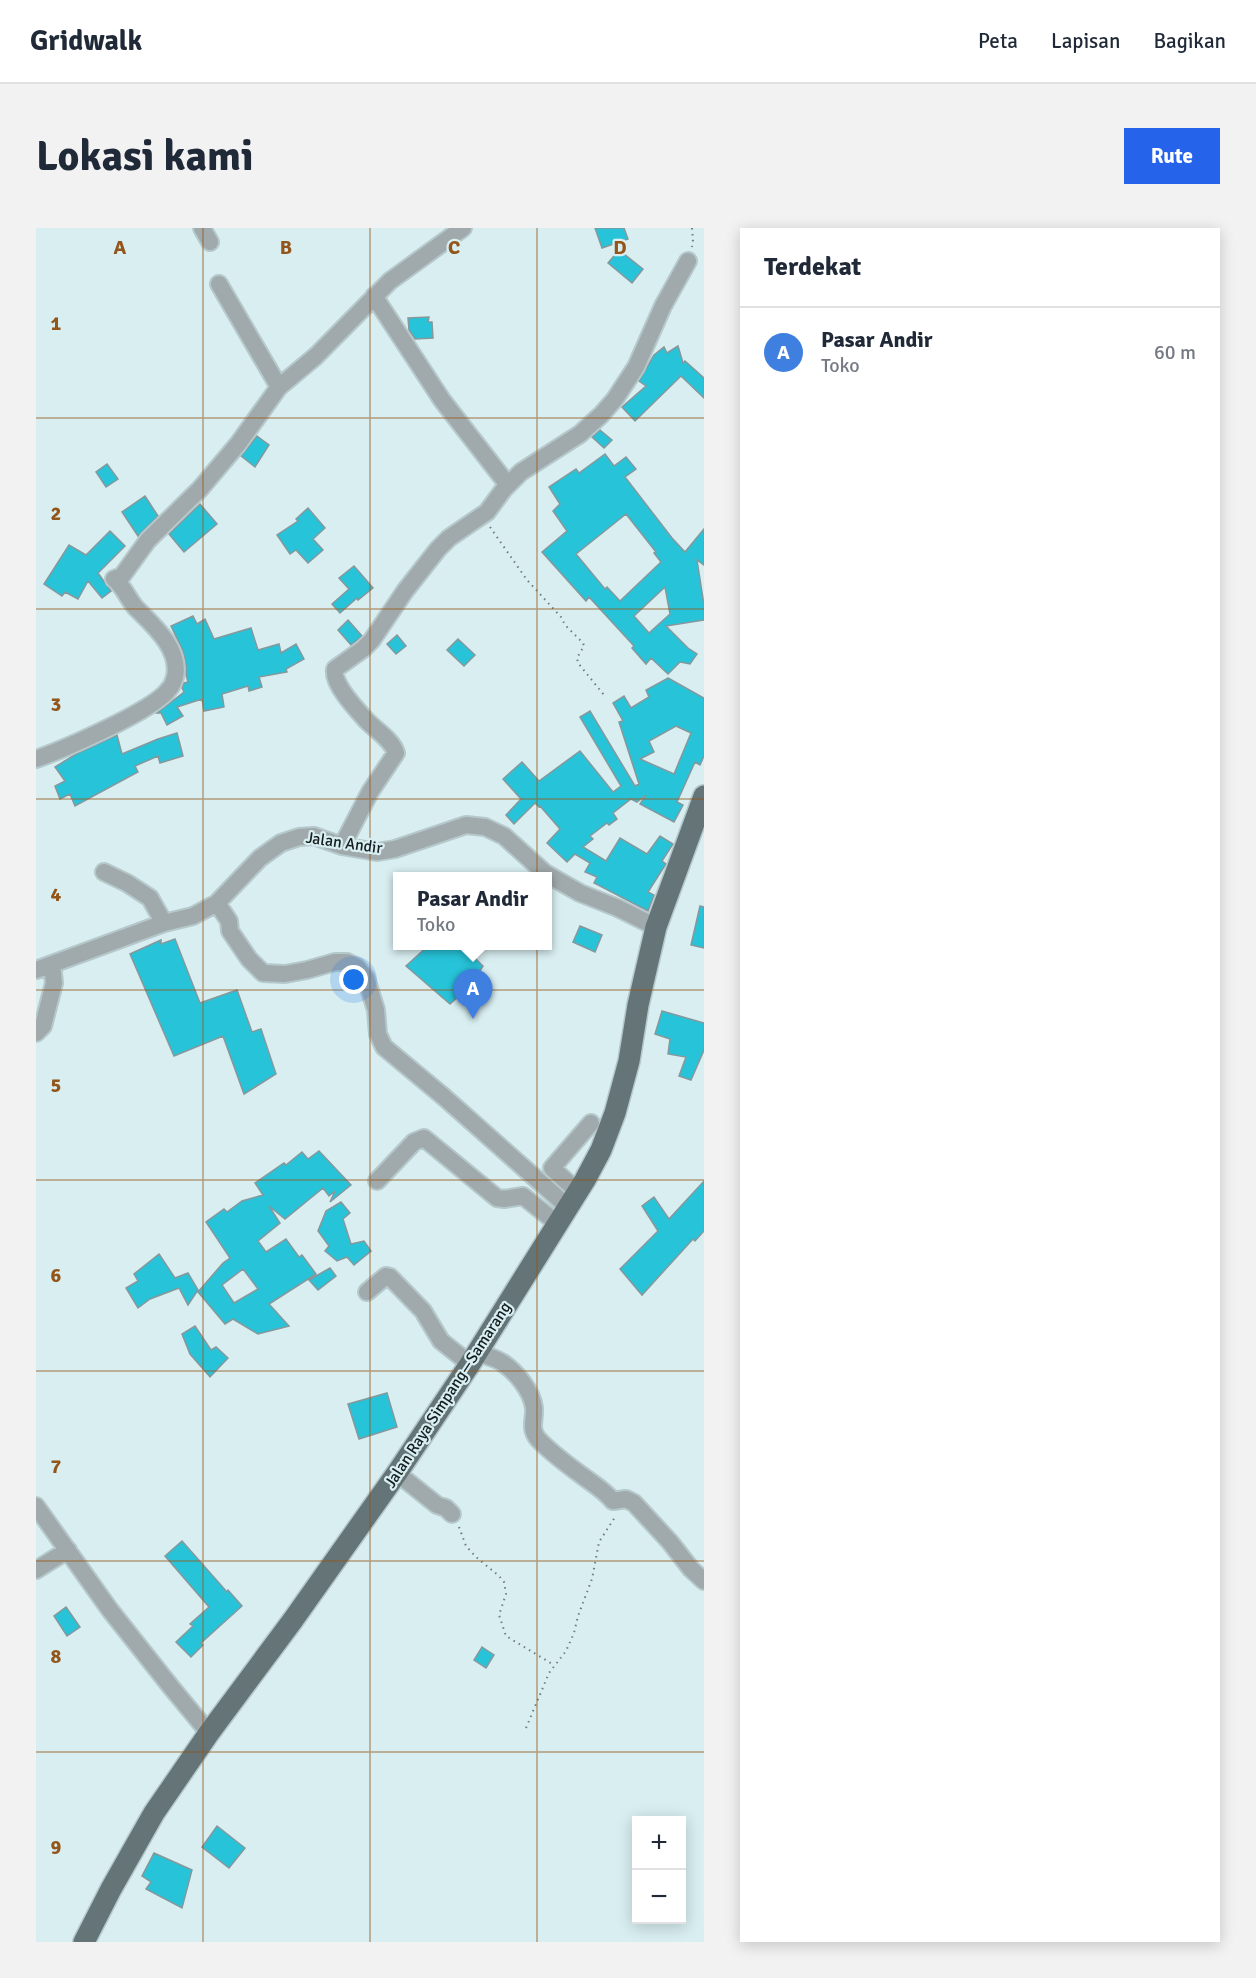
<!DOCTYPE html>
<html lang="id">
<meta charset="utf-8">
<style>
:root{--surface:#fff;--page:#f2f2f3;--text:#1f2937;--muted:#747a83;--line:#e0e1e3;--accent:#2563eb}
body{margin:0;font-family:Signika,sans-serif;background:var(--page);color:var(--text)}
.controls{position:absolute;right:18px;bottom:18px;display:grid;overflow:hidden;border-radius:0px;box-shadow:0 3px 15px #0003}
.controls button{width:54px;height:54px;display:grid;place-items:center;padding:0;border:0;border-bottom:2px solid var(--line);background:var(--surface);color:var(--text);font:30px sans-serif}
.you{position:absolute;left:318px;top:752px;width:21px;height:21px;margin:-15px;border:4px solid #fff;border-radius:50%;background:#1a73e8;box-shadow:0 0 0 9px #1a73e833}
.badge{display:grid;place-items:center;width:39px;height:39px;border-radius:50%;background:var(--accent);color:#fff;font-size:20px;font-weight:700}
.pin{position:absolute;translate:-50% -50px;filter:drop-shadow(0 2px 3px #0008)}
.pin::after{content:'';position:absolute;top:32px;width:21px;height:18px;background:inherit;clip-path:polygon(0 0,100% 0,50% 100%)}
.popup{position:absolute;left:357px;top:644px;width:159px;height:78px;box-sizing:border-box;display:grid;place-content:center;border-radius:0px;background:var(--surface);filter:drop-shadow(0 2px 4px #0005);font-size:20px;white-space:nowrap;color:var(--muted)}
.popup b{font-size:22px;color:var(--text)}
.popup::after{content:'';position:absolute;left:50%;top:100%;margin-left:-12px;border:12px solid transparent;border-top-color:var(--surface)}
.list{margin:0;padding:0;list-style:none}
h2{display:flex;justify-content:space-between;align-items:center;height:78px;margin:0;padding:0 24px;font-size:26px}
h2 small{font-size:20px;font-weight:400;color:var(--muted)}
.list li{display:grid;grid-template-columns:39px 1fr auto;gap:18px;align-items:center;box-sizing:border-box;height:90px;padding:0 24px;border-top:2px solid var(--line)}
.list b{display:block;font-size:22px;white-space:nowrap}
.list p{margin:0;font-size:20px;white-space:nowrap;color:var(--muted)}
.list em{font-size:20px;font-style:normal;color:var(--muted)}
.map{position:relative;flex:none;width:668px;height:1714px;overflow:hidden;border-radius:0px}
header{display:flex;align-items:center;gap:36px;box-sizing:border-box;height:84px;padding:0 30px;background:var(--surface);border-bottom:2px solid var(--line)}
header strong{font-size:28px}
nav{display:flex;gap:33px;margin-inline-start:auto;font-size:21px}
.intro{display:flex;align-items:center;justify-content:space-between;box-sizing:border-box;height:144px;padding:0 36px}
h1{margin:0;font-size:42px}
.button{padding:15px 27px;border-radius:0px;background:var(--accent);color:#fff;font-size:21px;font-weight:700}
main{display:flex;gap:36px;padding:0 36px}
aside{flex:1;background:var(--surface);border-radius:0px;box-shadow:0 3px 15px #0003}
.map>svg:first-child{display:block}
.building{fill:#27c3d9;stroke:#85989c;stroke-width:1.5;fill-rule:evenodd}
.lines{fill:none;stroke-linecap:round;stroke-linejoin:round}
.minor-casing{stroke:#b5c8cb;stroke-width:20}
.major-casing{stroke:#b5c8cb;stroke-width:24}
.path{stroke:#6e7d7f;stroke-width:2;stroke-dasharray:1.5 4.5;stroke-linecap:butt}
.minor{stroke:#a0a9ab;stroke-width:16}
.major{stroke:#647477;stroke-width:21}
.grid{fill:none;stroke:#935519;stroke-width:1.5;stroke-opacity:0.55}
.labels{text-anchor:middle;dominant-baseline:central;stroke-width:4.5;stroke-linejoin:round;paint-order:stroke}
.street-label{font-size:16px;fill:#151d1e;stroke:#d8eef1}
.grid-label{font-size:20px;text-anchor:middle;font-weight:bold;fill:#935519;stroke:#d8eef1;stroke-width:4.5;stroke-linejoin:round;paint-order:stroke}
</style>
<header>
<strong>Gridwalk</strong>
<nav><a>Peta</a><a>Lapisan</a><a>Bagikan</a></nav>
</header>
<div class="intro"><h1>Lokasi kami</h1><a class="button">Rute</a></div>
<main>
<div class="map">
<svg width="668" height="1714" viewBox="0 0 668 1714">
<rect width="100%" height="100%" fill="#d8eef1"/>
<path class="building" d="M559,0H588L592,11L566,20Z
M583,22L607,41L596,55L572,35Z
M393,89L392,94H396L397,110L379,111L373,102L372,90Z
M642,118L647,135L649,133L668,150V170L645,148L599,193L586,179L610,158L603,153L618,127L628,119L631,125Z
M564,202L576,212L568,220L556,209Z
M221,208L233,217L219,239L205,228Z
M569,226L578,238L590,229L600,241L589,249L636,310L649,324L668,301V337L661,332L668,377V392L630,398L652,420L661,426L654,436L644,434L632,446L615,430L610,436L596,420L598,418L553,369L550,373L506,324L531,303L517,283L524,276L513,259L540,241L543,245ZM590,286L620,324L618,325L625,334L584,373L571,359L569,361L540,326ZM629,359L634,386L613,405L598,388Z
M71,236L82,251L70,259L60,244Z
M109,268L122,288L102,308L86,284Z
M164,276L181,296L148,324L133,306Z
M272,280L289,300L277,311L287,322L272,335L260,322L254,326L241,307L262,293L260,291Z
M74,303L89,318L62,345L75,363L66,370L52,353L42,371L29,364L26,368L8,356L33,317L50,327Z
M318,338L337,360L322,372L321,370L304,385L296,376L313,361L303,350Z
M157,388L161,396L169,391L178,411L215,400L222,422L243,416L245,425L260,416L268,431L250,441L251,444L223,449L226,459L213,463L212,458L186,466L188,479L168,483L166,471L141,479L147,488L131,497L125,485H121L148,464L146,460L148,455L152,454L150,447V437L147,423L135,398Z
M312,392L326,408L315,417L302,402Z
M361,407L370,418L360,426L351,416Z
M422,411L439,427L428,438L411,422Z
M632,450L668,470V528L664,537L659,534L641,574L647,577L638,594L604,576L610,567L601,574L595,571L577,585L581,591L573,597L571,595L554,608L557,611L547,619L570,633L584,610L611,626L624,608L637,616L626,633L630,636L628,639L612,664L618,667L612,683L558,655L561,649L549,644L554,635L539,626L531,634L511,615L524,601L504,578L503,579L499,575L478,596L470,587L485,571L467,551L486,534L503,553L544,523L577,564L585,558L544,489L554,483L599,558L603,556L583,494L587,493L577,475L588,468L595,480L613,469L610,462ZM640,498L655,505L638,546L604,531L618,524L613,513Z
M141,505L147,528L124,535L122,528L99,538L102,544L39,578L34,566L24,571L19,558L29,553L19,539L40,526L81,507L86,526L122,511Z
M664,678L668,679V720L655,717Z
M544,698L566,707L559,724L537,714Z
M139,711L164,775L201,762L216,804L225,801L240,846L208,866L187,808L138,828L94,726L125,712V716Z
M393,717H450L439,730L447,738L436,756L414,776L370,738Z
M626,783L668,795V822L655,852L643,848L650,829L632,826L634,811L619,806Z
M283,923L315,957L294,974L299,963L293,968L287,960L249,991L233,978L244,995L222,1013L230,1024L250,1011L263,1029L266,1027L280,1046L233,1076L253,1098L222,1106L197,1091L189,1096L162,1064L187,1035L194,1030L170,994L188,981L191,984L206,973L227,967L219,955L248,935L250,937L266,924L272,931ZM207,1041L222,1061L198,1075L186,1057Z
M668,953V1003L659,1013L657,1011L606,1067L584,1041L622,1003L606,978L618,969L633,991Z
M305,974L314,985L307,991L315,1016L328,1013L335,1023L318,1037L311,1029L301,1033L289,1023L293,1018L282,1003L290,983Z
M123,1026L139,1050L152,1045L162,1062L152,1077L143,1060L114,1071L102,1080L90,1060L102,1053L98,1046Z
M294,1040L300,1048L282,1062L273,1052Z
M159,1098L175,1122L180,1119L192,1130L174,1149L154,1126L146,1106Z
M351,1165L361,1199L323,1211L312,1176Z
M146,1313L191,1364L192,1362L206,1378L165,1415L167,1417L155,1429L140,1414L157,1398L154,1396L173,1379L129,1328Z
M30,1379L44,1399L31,1408L18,1388Z
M446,1419L458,1427L450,1440L438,1432Z
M181,1598L209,1620L193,1640L166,1619Z
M118,1625L156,1642L146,1680L110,1661L115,1654L106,1648Z"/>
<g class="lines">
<defs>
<path id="minor" d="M166,0L174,14
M183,56L243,159
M338,68L406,172L472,257
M0,531C26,522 119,482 133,461C136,459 138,452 139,449C145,421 117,397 100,380C92,371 87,357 78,351L86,348L112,312L164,261L202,216L243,159L280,128L354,53L427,0
M306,618L334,564L360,525C356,512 341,503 331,493C321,482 296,456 299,441L327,421L336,412L369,363L402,321L413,310L451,284L468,261L485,244L544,206L565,187L579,171L600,139L627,78L652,33
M68,644L91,655L114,670L128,695
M181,675L193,693L194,703L213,731L227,745L249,746L271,742L299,734H311L321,739L330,750L340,782L342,806L348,819L408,869L532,979
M0,742L128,695L157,688L181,675L224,630L245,615L263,609L278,608L306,618L341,624L359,621L430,597L449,599L468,608L509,645L544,665L582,680L620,699
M0,805L7,798L18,755L16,736
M341,953L378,914L388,910L461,970L468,971L487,968L522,996
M542,964L516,940L555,895
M331,1064L350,1048L354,1049L387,1083L405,1113L434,1136
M441,1124C450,1128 460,1130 467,1135C480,1144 496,1163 498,1180C499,1192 493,1200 502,1211C515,1225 533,1238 548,1249C559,1257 569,1263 577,1273L590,1271L598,1275L634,1314L655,1341L668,1353
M361,1245L401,1277L410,1280L416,1286
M0,1278L74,1382L135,1459L173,1505
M0,1342L32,1322"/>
<path id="major" d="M48,1714L75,1661L118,1585L173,1505L257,1392L361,1245L434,1136L549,952L565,922L579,885L593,833L602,777L620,699L668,568"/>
</defs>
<use href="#minor" class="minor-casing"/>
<use href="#major" class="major-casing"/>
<path class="path" d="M656,0L657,12L656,19
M454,299L491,352L525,389L529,397L547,415L548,418L541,430L542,435L568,467
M423,1299L430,1318L440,1329L463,1348L468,1354L470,1366L463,1387L470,1408L518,1437
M490,1500L513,1445L530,1423L538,1405L542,1388L556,1351L563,1314L579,1289"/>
<use href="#minor" class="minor"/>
<use href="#major" class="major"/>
</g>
<path class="grid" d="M167,0V1714M334,0V1714M501,0V1714M0,190H668M0,381H668M0,571H668M0,762H668M0,952H668M0,1143H668M0,1333H668M0,1524H668"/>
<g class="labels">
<g class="street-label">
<text transform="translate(308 615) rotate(8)">Jalan Andir</text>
<text transform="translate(412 1167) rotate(-57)">Jalan Raya Simpang—Samarang</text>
</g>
</g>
<g class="grid-label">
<text x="84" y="26">A</text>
<text x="250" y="26">B</text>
<text x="418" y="26">C</text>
<text x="584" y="26">D</text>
<text x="20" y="102">1</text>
<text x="20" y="292">2</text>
<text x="20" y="483">3</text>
<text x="20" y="673">4</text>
<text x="20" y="864">5</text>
<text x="20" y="1054">6</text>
<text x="20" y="1245">7</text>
<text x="20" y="1435">8</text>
<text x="20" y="1626">9</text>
</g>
</svg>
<div class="controls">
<button>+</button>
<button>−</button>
</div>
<div class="you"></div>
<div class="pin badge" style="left:437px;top:791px;background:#3f7fe0">A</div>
<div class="popup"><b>Pasar Andir</b>Toko</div>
</div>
<aside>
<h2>Terdekat<small></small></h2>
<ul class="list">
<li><span class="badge" style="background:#3f7fe0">A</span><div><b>Pasar Andir</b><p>Toko</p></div><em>60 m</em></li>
</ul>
</aside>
</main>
